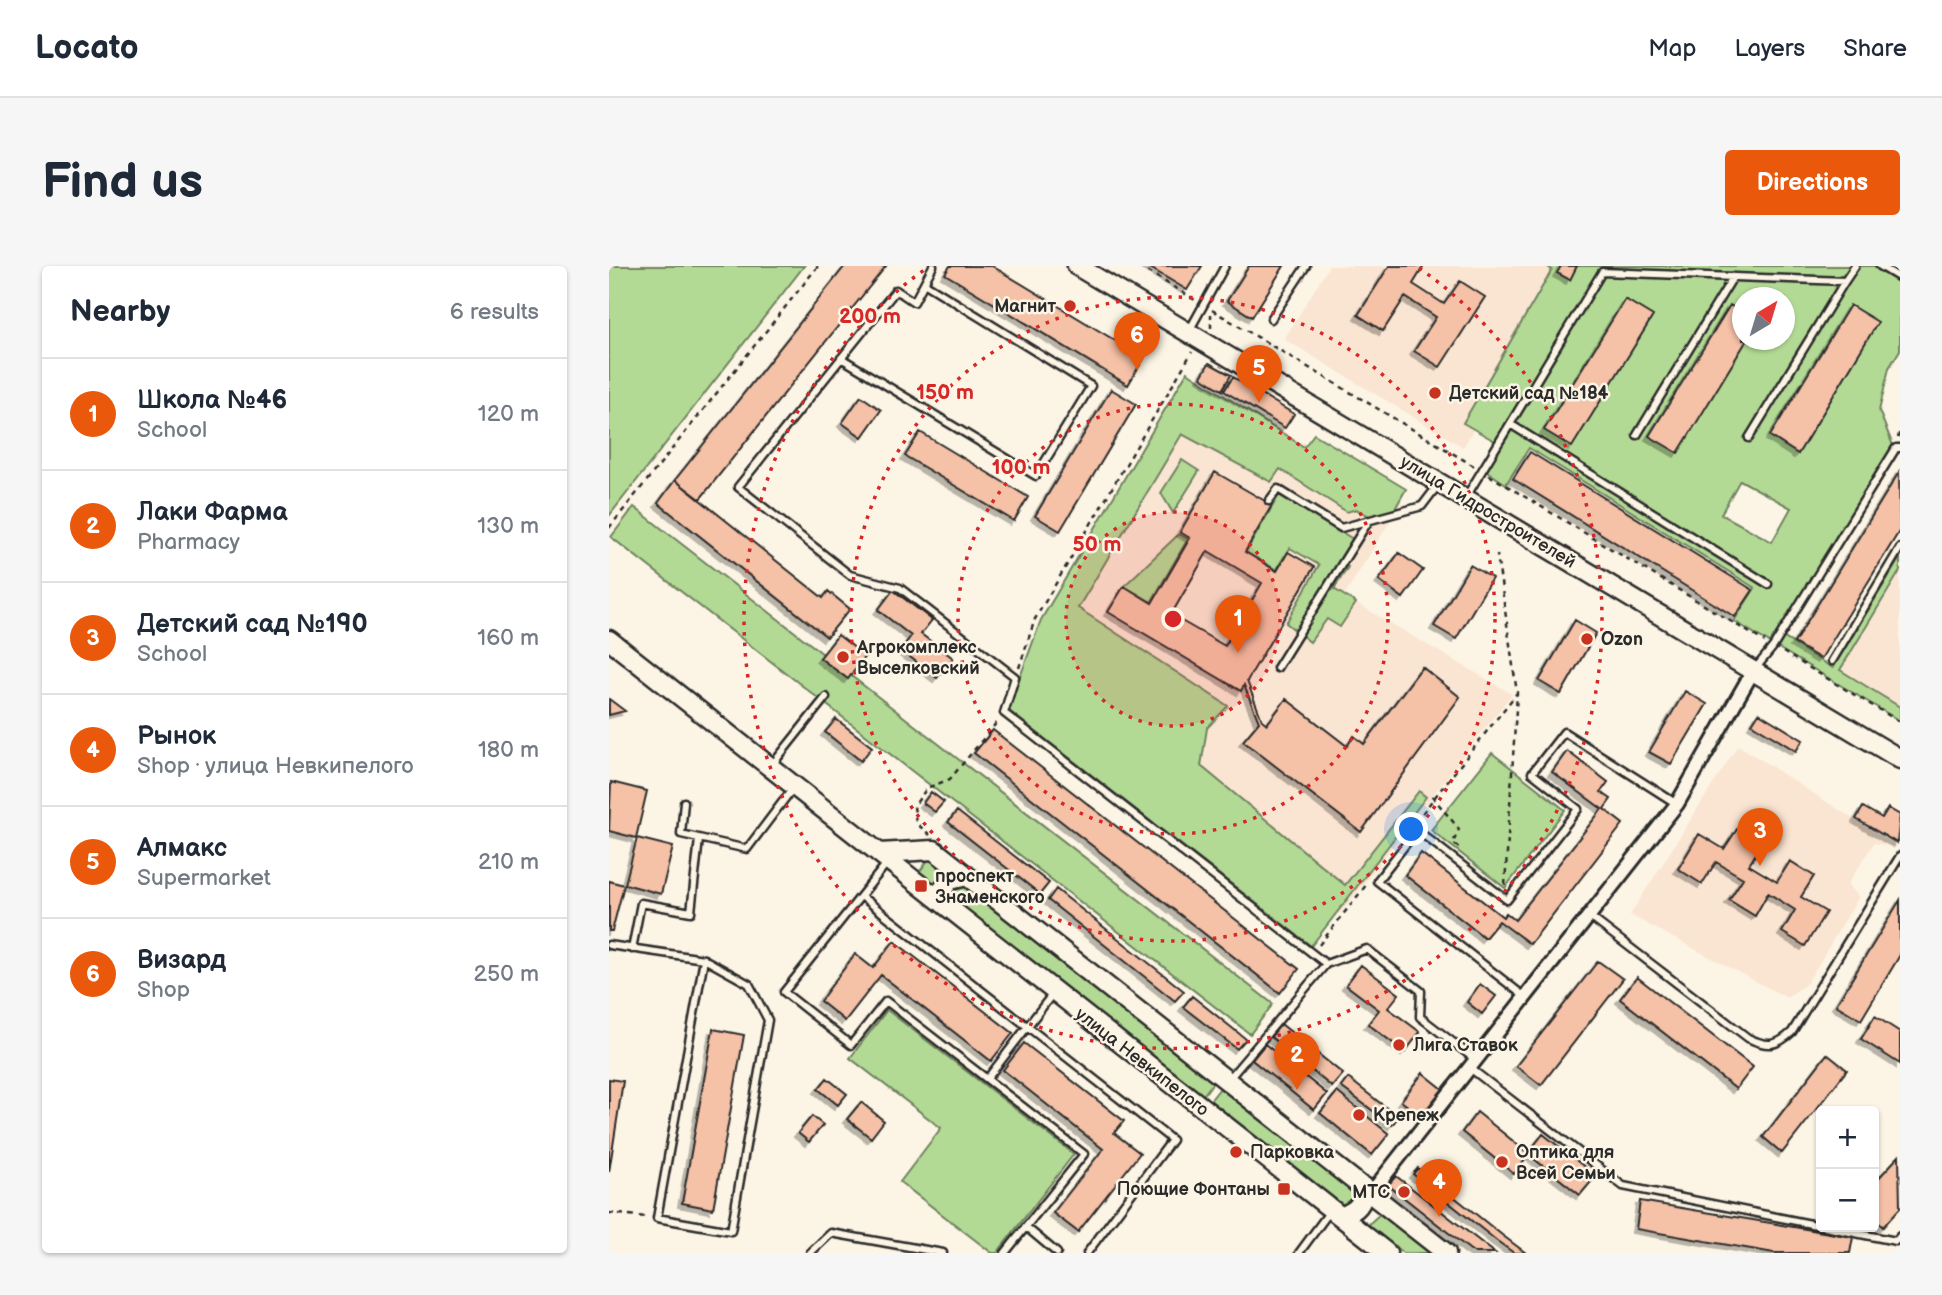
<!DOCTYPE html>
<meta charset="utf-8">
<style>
:root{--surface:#fff;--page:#f6f6f7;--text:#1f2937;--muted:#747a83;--line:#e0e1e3;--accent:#ea580c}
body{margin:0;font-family:"Balsamiq Sans",sans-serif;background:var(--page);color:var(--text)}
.controls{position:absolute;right:21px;bottom:21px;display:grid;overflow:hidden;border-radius:7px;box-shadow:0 2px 5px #0004}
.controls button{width:63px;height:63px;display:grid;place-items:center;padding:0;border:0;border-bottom:2px solid var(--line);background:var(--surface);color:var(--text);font:35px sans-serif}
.compass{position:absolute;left:1123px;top:21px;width:63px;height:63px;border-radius:50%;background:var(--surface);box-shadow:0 2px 5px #0004;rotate:38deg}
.you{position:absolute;left:803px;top:564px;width:24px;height:24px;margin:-18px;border:5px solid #fff;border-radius:50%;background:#1a73e8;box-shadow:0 0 0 10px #1a73e833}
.badge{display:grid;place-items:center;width:46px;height:46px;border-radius:50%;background:var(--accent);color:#fff;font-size:23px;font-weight:700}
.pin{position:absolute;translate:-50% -58px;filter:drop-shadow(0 2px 4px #0008)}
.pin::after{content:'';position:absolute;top:37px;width:24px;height:21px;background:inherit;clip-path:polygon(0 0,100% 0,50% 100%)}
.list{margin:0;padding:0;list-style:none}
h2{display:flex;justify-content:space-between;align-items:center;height:91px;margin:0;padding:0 28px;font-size:30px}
h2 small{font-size:23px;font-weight:400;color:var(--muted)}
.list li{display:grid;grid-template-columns:46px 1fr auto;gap:21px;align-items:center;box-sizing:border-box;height:112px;padding:0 28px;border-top:2px solid var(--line)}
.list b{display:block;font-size:26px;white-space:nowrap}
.list p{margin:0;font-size:23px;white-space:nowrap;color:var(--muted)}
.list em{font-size:23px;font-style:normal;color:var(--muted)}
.map{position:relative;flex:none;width:1291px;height:987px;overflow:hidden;border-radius:7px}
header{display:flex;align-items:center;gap:42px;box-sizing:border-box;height:98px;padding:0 35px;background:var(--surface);border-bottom:2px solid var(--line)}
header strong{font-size:33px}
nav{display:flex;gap:38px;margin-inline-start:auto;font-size:24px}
.intro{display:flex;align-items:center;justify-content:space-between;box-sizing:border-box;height:168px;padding:0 42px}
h1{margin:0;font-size:49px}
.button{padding:18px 32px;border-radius:7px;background:var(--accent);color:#fff;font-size:24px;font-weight:700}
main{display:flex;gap:42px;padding:0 42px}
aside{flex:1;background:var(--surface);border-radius:7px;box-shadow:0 2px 5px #0004}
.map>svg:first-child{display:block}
.built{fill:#fae5d2}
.green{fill:#b3da95;stroke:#6f8260;stroke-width:2;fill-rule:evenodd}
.building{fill:#f5c1a7;stroke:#2b2b2b;stroke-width:2;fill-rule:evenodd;filter:url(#shadow)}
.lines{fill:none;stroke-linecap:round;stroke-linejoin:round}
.lane-casing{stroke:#2b2b2b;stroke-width:11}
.street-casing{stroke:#2b2b2b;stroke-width:18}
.secondary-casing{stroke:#2b2b2b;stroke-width:23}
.path{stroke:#2b2b2b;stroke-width:2.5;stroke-dasharray:5 5;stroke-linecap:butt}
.lane{stroke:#fcf5e5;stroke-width:6}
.street{stroke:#fcf5e5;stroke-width:12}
.secondary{stroke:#fcf5e5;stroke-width:18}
.ring{fill:none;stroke:#d62828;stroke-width:3.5;stroke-dasharray:3.5 7}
.poi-dot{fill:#c8321e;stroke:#fcf5e5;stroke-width:2.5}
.labels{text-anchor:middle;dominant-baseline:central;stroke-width:5;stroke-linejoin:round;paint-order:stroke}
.poi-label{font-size:18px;font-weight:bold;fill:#2b2b2b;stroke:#fcf5e5;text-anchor:start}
.street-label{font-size:18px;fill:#2b2b2b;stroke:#fcf5e5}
.centre{fill:#d62828;stroke:#fcf5e5;stroke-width:3.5}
.ring-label{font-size:21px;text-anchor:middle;font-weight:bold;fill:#d62828;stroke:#fcf5e5;stroke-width:5;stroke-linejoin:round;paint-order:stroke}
</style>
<header>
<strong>Locato</strong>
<nav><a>Map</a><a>Layers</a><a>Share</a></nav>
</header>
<div class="intro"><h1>Find us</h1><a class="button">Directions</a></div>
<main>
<aside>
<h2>Nearby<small>6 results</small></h2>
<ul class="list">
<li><span class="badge">1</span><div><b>Школа №46</b><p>School</p></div><em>120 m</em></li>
<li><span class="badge">2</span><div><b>Лаки Фарма</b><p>Pharmacy</p></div><em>130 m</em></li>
<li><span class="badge">3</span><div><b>Детский сад №190</b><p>School</p></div><em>160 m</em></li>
<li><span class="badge">4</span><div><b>Рынок</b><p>Shop · улица Невкипелого</p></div><em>180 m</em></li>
<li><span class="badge">5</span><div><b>Алмакс</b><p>Supermarket</p></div><em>210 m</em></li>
<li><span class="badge">6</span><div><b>Визард</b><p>Shop</p></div><em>250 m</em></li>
</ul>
</aside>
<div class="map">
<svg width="1291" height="987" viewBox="0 0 1291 987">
<defs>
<filter id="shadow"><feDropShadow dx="-4" dy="4" stdDeviation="0" flood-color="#0004"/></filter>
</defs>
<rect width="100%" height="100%" fill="#fcf5e5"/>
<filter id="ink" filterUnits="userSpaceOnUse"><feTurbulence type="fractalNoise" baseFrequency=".0143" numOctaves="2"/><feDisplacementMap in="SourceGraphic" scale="14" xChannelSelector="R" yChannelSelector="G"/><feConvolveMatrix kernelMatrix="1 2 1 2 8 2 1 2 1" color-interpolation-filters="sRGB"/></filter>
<g filter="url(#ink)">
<path class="built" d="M720,0H968L854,181L675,73Z
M588,114L793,236L735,330L903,428L731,648L426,410L431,354L569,119L581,126Z
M1291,307V440L1232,404Z
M1129,479L1288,581L1265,577L1239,618L1250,631L1198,717L1178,732L1021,649Z"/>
<path class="green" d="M0,0H195L0,250Z
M938,0H1265L1291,16V84L1280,102L1270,145L1285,182L1164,379L1125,355L1146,322L920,182L897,218L876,204L891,178L854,157L943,4ZM1134,32H1176V74H1134ZM1131,214L1182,242L1163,276L1112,248Z
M578,106L695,181L705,168L797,223L783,248L766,253L747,243L738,246L671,203L662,216L573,168L469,342L619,440L598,462L592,500L736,619L810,525L817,531L702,680L399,444L432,354Z
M573,194L590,205L564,247L552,227Z
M670,229L744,273L730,294L739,301L725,323L747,337L731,361L718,353L701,376L677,357L710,299L681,282L668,304L637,286Z
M25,241L664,738L641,768L2,271Z
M570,268L579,273L543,336L515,320Z
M1291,292V305L1231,404L1291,441V455L1166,380L1172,370L1224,402Z
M883,487L956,544L896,622L822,564Z
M320,593L341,609L328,626L308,609Z
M351,616L605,815L593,831L338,632L346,617Z
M278,744L465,888L388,987H383L291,916L332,862L241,792Z
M612,821L749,927L736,942L600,836Z
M773,946L825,987H794L761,961V957Z"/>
<path class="building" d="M236,0H277L91,233L66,214Z
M341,0H383L535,92L519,119L336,8Z
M538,0H593L578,24Z
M640,0H675L643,51L618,35Z
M780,0H815L804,18L835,38L851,15L876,31L831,101L805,85L827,51L796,31L774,65L749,49Z
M952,0H968L961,14L948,7Z
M1016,33L1044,50L963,181L935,164Z
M1121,39L1134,47V74H1138L1069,187L1040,170Z
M1241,39L1269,56L1189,188L1161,170Z
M600,97L622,109L613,124L592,111Z
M624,111L685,148L676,162L615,125Z
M502,123L527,138L451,265L426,250Z
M252,130L272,144L253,171L233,157Z
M311,166L419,231L405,255L296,190Z
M921,186L1144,324L1126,351L904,213Z
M606,206L663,239L636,286L668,305L679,286L705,301L638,415L653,454L658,458L677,433L738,480L745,470L755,478L813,401L851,431L752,566L634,475L650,456L635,419L632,425L499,346L515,320L543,337L581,272L571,266ZM599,285L653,317L616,380L562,349Z
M1290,206L1291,264L1212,393L1185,377Z
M66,214L214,332L219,325L241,343L218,371L49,237Z
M790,287L814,304L794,332L770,314Z
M861,299L883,312L847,373L825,360Z
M284,324L323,354L312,368L344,392L328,412L292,384L302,370L269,344Z
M966,354L987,367L952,428L930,415Z
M229,369L256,390L239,413L211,392Z
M1076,425L1098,438L1062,498L1040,486Z
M0,433L16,445L0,449Z
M1150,447L1194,474L1187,485L1143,458Z
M227,453L263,481L252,495L216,466Z
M384,464L690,703L671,727L365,487Z
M958,485L999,516L992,526L1002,533L995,543L1014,558L921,678L890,655L876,672L796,609L812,587L894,651L897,647L906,654L993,543L943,506Z
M2,516L38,525L27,572L0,565Z
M322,526L335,536L326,546L314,537Z
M1254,541L1273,552L1279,542L1291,549L1288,577L1247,553Z
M348,545L440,617L431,628L339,556Z
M1128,563L1153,578L1140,599L1168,616L1181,595L1205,610L1192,631L1217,646L1196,680L1173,666L1186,644L1159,627L1146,650L1120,634L1134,612L1107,596L1093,618L1069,603L1090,568L1115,583Z
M28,572L64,581L52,628L16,618Z
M0,615L15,619L3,665H0Z
M447,623L575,725L566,735L439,634Z
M1291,634V689L1252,754L1227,739Z
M285,675L404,767L382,795L272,709L236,755L211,735L246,688L264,702Z
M989,695L1014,713L932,819L907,800Z
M752,699L790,728L779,742L811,766L796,786L759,758L770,744L737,719Z
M1028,711L1144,801L1127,823L1011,733Z
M871,718L887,730L873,748L858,736Z
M583,730L637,773L628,783L574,741Z
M1266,750L1291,766V798L1252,773Z
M672,758L734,808L723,821L662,771Z
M104,763L135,769L104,943L73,937Z
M415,777L515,855L505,867L531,887L469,966L444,947L494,883L394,804Z
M656,778L718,828L705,844L643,794Z
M1218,788L1238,804L1173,887L1154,871Z
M814,807L834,823L812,850L792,835Z
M218,812L238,828L229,839L209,823Z
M739,812L789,851L783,859L732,821Z
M0,813L14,815L0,906Z
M728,826L780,868L763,889L711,847Z
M252,836L275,855L262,872L238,853Z
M868,846L919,887L934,868L987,910L971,929L920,889L905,908L853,866Z
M203,850L214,859L200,876L189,867Z
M1290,890L1291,942L1274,961L1265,952V917Z
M809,902L893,969L917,987H905L888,975L804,908Z
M787,910L886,987H866L860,983L779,919Z
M1031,935L1244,971L1241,987H1165L1027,963Z"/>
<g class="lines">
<defs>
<path id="lane" d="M324,0L305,36L287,24L129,221L241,309L291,322L406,411L395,447L717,698L758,683L812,725L811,751L867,794
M1271,0L1291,12
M662,53L697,0
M580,65L616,0
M232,92L427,210L482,120L315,17
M901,158L1159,318
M1028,169L1124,11
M1140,172L1236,15
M857,231L993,6L1236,15L1246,0
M660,235L669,223L732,262L813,240L829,219
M1223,395L1291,282
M668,402L759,256
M1146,403L1164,381L1287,182H1291
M163,499L217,431
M75,536L72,568L138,583L184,522
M278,597L175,726L242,779L277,735L475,888L396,987
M252,630L563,874L478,987
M980,650L1139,772C1158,781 1167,781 1183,766L1291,590
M0,679L95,693L140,718L159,754L122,965L48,952L95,693
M23,683L32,637L82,646L90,573
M916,731L768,615L808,564L898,634L969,543L923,507L955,466L1068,538
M861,802L1014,920L1212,960
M378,813L445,726
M619,814L717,698
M417,961L448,987
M1216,961L1287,975L1291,970
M201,987L222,967L334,987
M690,987L721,945"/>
<path id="street" d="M762,927L1068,538L1144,405"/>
<path id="secondary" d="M468,0L1291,493
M0,374L778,987
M270,587L325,584L837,987
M335,638L333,624L341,614L358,610
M732,951C748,944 754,939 755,921"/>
</defs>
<use href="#lane" class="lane-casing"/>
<use href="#street" class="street-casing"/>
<use href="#secondary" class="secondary-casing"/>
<path class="path" d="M530,0L586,34
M603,44L865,200
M602,62V48
M1289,172L1291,164
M880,209L1156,376
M0,262L209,0
M1174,386L1291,456
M410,402L426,353L583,86
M823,530L850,563L844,577L850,582
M807,555L908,427L888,289
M321,569L307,557L305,540L318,522L341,513L389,455
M896,619L908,427
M710,679L758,618
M0,947L38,951"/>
<use href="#lane" class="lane"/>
<use href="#street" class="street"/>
<use href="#secondary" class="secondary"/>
</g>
</g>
<circle cx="564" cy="353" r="107" fill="#d62828" fill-opacity=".12"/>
<g class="ring">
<circle cx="564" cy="353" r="107"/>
<circle cx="564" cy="353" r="215"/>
<circle cx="564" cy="353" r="322"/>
<path d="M810 2A429 429 0 1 1 318 2"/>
</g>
<g class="poi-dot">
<circle cx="461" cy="40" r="7"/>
<circle cx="826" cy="127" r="7"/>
<circle cx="978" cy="373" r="7"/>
<circle cx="234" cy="391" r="7"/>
<rect x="305" y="613" width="14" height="14" rx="3.5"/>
<circle cx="790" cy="779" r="7"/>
<circle cx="750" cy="849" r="7"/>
<circle cx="627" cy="886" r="7"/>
<circle cx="893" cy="896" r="7"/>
<rect x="668" y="916" width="14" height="14" rx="3.5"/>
<circle cx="795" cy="926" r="7"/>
</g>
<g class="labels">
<g class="poi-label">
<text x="447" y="40" text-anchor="end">Магнит</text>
<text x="840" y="127">Детский сад №184</text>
<text x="992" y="373">Ozon</text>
<text x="248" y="381">Агрокомплекс<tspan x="248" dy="21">Выселковский</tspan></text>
<text x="326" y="610">проспект<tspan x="326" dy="21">Знаменского</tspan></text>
<text x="804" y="779">Лига Ставок</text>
<text x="764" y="849">Крепеж</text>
<text x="641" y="886">Парковка</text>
<text x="907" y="886">Оптика для<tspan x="907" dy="21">Всей Семьи</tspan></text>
<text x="661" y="923" text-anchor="end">Поющие Фонтаны</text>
<text x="781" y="926" text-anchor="end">МТС</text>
</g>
<g class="street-label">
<text transform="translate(879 246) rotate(31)">улица Гидростроителей</text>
<text transform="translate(533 796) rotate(38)">улица Невкипелого</text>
</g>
</g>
<circle cx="564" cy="353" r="10" class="centre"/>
<g class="ring-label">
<text x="261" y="57">200 m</text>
<text x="336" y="133">150 m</text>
<text x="412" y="208">100 m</text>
<text x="488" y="285">50 m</text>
</g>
</svg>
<div class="controls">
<button>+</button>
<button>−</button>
</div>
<svg class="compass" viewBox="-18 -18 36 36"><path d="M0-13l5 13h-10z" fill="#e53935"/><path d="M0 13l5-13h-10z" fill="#747a83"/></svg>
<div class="you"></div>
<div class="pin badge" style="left:629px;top:387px">1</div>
<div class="pin badge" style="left:688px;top:824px">2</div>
<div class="pin badge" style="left:1151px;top:600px">3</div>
<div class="pin badge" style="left:830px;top:951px">4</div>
<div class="pin badge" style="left:650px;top:137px">5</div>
<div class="pin badge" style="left:528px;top:104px">6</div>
</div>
</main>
